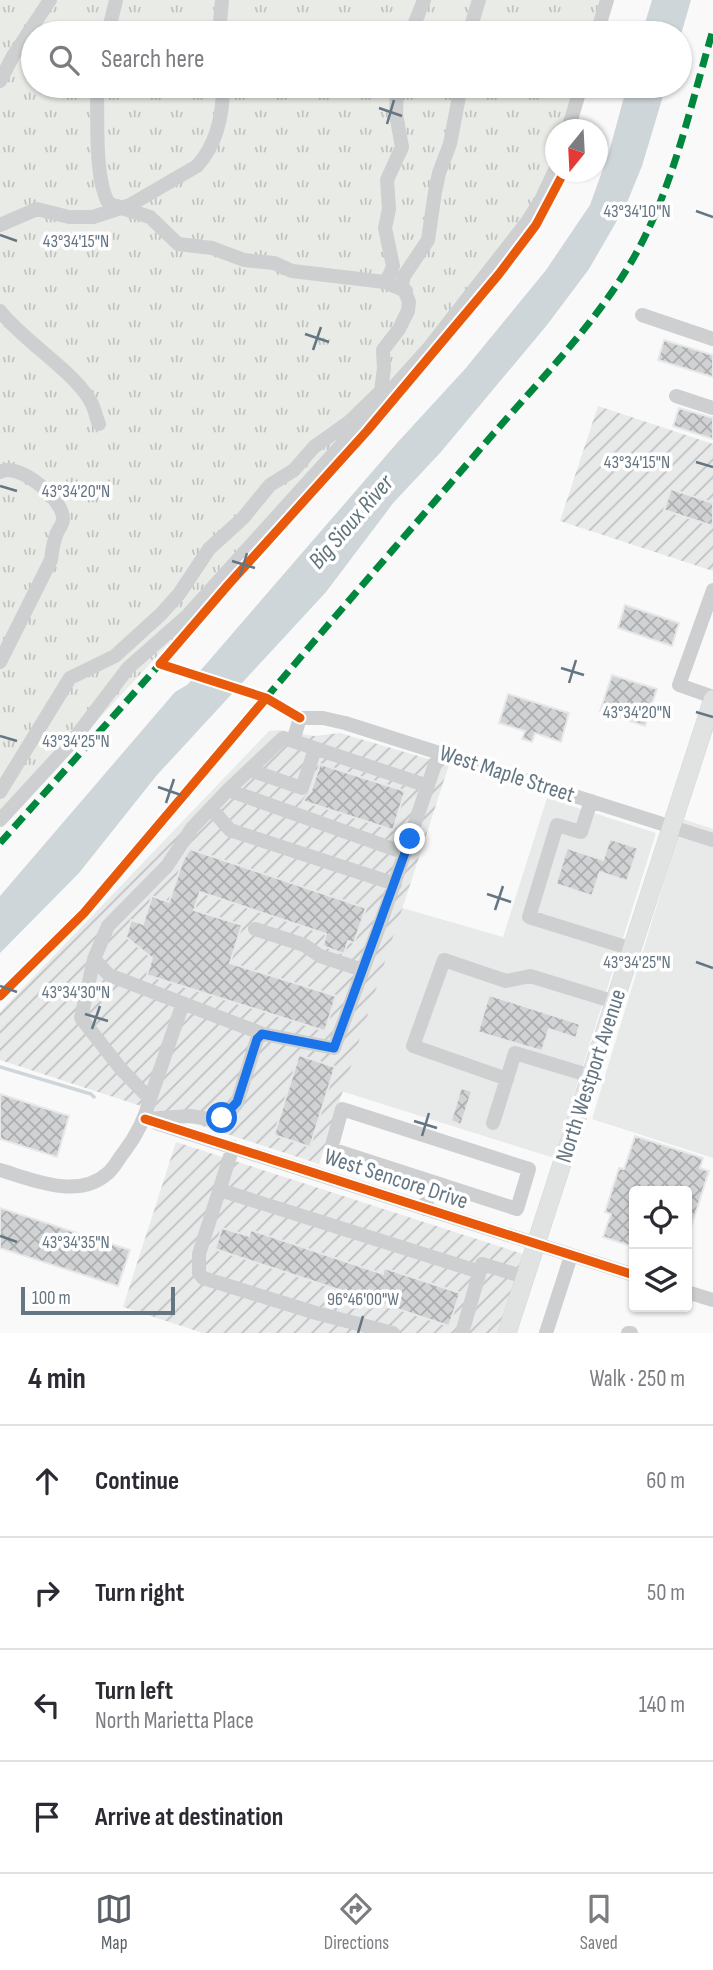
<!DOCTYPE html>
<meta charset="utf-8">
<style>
:root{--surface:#fff;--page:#f2f2f3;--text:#2b2b33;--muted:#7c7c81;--line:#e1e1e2;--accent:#5c6169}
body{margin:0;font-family:"Sofia Sans Condensed",sans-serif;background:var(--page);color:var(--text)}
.controls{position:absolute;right:21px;bottom:21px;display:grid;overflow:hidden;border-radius:7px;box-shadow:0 2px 5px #0004}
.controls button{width:63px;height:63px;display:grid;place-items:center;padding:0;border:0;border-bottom:2px solid var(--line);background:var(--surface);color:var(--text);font:35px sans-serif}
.compass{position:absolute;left:545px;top:119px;width:63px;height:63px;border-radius:50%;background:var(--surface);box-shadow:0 2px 5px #0004;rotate:198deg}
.scale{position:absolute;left:21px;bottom:18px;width:154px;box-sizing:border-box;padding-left:7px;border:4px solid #657683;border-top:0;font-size:19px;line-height:24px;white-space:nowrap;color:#657683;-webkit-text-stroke:5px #fff;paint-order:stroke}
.stop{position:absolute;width:21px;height:21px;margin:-16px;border:5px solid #1a73e8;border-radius:50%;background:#fff}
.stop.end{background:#1a73e8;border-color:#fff;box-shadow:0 2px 7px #0008}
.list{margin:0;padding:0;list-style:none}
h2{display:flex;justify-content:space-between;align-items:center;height:91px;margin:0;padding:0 28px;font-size:30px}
h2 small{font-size:23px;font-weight:400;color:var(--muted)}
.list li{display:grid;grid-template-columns:46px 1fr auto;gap:21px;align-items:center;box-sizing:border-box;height:112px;padding:0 28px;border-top:2px solid var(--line)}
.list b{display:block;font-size:26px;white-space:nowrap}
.list p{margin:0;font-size:23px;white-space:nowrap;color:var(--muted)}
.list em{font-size:23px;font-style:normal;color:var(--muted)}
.icon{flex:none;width:38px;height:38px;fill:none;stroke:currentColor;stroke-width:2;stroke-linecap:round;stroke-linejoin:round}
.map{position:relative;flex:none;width:713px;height:1333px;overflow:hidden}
.search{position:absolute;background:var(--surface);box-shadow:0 2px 5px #0004;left:21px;right:21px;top:21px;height:77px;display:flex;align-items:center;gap:18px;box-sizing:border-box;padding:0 24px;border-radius:38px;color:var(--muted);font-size:26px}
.sheet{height:539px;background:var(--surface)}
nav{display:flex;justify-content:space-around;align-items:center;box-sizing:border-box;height:98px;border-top:2px solid var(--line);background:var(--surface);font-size:19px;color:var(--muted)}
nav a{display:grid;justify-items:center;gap:4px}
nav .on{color:var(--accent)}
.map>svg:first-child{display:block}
.built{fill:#e8e9e9}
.industrial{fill:url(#industrial-furrows)}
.grass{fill:url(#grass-tufts)}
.water{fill:#ced6d9}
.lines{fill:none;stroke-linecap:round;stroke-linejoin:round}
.stream{stroke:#ced6d9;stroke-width:3.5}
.building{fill:url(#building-cross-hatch);stroke:#e8e8e8;stroke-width:2}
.major-casing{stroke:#d5d6d7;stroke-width:19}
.minor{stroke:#cecfd0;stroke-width:14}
.major{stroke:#e1e2e2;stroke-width:18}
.quiet{stroke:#00873e;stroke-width:7;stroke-dasharray:14 7;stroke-linecap:butt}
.cycleway-casing{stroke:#fff;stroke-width:13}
.cycleway{stroke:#e8590c;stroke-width:9}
.route{stroke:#1a73e8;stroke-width:9}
.ticks{fill:none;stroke:#657683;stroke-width:2.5}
.labels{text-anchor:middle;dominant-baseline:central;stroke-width:7;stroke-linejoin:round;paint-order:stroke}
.street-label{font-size:23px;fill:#657683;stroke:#fff}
.water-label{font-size:24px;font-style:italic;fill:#60757c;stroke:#fff}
.ticks-label{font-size:18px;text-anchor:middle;fill:#657683;stroke:#fff;stroke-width:7;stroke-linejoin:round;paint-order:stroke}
</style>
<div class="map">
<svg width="713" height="1333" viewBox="0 0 713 1333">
<defs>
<pattern id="industrial-furrows" width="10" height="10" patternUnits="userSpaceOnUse" patternTransform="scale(1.75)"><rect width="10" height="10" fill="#e8e9e9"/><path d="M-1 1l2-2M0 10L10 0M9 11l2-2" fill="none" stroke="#c0c1c2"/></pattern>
<pattern id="grass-tufts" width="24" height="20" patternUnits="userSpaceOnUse" patternTransform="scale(1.75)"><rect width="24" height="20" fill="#e8ebe6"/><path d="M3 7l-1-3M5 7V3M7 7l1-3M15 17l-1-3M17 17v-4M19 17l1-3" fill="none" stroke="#c0c3c0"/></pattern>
<pattern id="building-cross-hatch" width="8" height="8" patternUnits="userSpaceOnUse" patternTransform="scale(1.75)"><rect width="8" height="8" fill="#d0d2d3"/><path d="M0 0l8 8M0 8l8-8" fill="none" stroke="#acafb1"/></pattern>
</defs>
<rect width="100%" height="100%" fill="#f9f9f9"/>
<path class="built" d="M547,798L656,833L554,1158L341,1091L399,907L503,937Z
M683,819L713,829V1158L592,1119Z"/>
<path class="industrial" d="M598,406L713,444V571L560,521Z
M279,730L314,736L340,733L449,765L319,1164L0,1060V1012L269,731Z
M176,1142L523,1254L497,1333H203L123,1307Z"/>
<path class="grass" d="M0,0H611L601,33H33V86H586L573,129L556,130V172H561L325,468L174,638L0,825Z"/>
<path class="water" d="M652,0H691L680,38V33H642Z
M627,86H666L642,166L626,205L589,269L547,325L440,453L394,502L326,592L157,775L79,873L0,953V896L175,692L187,685L207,663L397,443L465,369L546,270L590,205L609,152Z"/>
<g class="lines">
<path class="stream" d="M0,1067L91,1094L94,1097"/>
</g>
<path class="building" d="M664,340L713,355V377L658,360Z
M679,408L713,418V439L673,426Z
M671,489L713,503V526L664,510Z
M625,605L679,623L672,646L618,628Z
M612,675L657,689L645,726L600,711Z
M508,694L569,713L561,742L535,733L532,742L522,739L525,731L499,723Z
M320,764L405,791L393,830L303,801L311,791Z
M610,839L638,848L627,881L600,872L592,896L556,884L567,848L603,860Z
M190,849L366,908L354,943L348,941L344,954L323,946L326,934L200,892L194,910L242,925L230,963L336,996L325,1031L147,975L152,958L126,937L131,920L143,924L152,896L169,902L183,860Z
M489,995L580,1024L576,1038L549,1029L542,1051L478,1032Z
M299,1055L335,1067L310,1147L274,1135Z
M461,1088L472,1091L461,1125L451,1121Z
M0,1094L69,1116L57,1157L0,1139Z
M635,1136L703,1158L700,1168L709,1171L689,1234H687V1191H634V1247L603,1237L611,1214L605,1212L619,1168L624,1169Z
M0,1208L130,1250L118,1286L0,1248Z
M222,1228L249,1236L251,1230L383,1274L384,1268L460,1293L449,1326L215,1249Z"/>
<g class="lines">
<defs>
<path id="major" d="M507,1333L713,699"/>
</defs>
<use href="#major" class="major-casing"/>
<path class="minor" d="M108,33L116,0
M219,33L222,0
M411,33L424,0
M469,33L479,0
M597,33L607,0
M0,81L13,56L50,0
M97,86C98,117 94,179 109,204L150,217L178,244L212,248L244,260L274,263L292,271L385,282L406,291
M568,130L581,86
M0,225L37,209L69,217H93L130,205L197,166C217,144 223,114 223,86
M385,282L390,274L393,266L385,228L389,209L387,180L402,147L396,114L397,86
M0,311C24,342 77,373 92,404C95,410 96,418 99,424
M642,315L713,339
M676,396L713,408
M0,472C19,461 64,500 63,519C63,524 59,528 57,533C53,542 52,551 51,560L0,662
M713,590L679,685L713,697
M293,741L428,786
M250,770L302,788L315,749
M228,790L283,738L293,741L300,718H323L345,723L713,840
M0,792L70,678L115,656L161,614L179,594L209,549L243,518L270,485L294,470L314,447L349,422L381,391L384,368L383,350L399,329L408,311L409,302L402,284L404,276L428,240L435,192L439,173L450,144L461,86
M591,801L581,832L557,825L529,917L632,949
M211,808L230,830L395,884
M0,820L71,743L128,668L187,616L428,349L527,222L541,200L556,168
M255,929L304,945L320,956L363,970
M263,1034L109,975L94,959L108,926L167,866L192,828L228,790L405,853
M507,1079L413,1046L444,960L506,981L530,976L615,1002
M150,1099L183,1003
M342,1109L529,1169L517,1209L331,1149Z
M145,1119L190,1116L215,1120L228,1114L237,1103L257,1039L263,1034L334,1048L383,916L439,753
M156,1123L634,1275
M493,1123L515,1053L591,1076
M233,1147L199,1254V1273L203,1278L316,1313L393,1333
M0,1170C34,1180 78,1200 108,1173C114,1168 119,1158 124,1152C137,1135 145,1119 150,1099L121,1069L81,1018L94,959
M220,1190L480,1272
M425,1209L432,1182
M687,1292L713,1300
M462,1333L482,1264L525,1277
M546,1333L571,1256
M628,1333H631"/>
<use href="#major" class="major"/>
<path class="quiet" d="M266,698C341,609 418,521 494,433C541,379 593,326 630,264C672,194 690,107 713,30
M0,843L160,664"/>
<defs>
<path id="cycleway" d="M300,718L266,698L160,664L228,585L367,431L499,274L536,225L564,172
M0,996L84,913L266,698
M145,1119L634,1275"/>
</defs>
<use href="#cycleway" class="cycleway-casing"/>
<use href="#cycleway" class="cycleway"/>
</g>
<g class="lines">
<path class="route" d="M222,1118L237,1102L257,1039L262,1034L334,1048L410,839"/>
</g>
<path class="ticks" d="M379,108L402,116M387,124L394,100M696,211L713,217M0,235L17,241M305,334L329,342M313,350L321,327M696,462L713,467M0,486L17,491M232,561L255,568M240,576L247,553M561,668L584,675M569,683L576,660M696,712L713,717M0,736L17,741M158,787L181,795M166,803L174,779M487,894L511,902M495,910L503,886M696,962L713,968M0,986L17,992M85,1014L108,1021M92,1029L100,1006M414,1121L437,1128M422,1136L429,1113M0,1236L17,1242M358,1333L363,1316"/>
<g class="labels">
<g class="street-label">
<text transform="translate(507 774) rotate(18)">West Maple Street</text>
<text transform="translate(591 1076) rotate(-72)">North Westport Avenue</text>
<text transform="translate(396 1179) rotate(18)">West Sencore Drive</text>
</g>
<g class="water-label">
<text transform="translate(351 522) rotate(-49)">Big Sioux River</text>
</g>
</g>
<g class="ticks-label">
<text x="637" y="217">43°34'10"N</text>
<text x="76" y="247">43°34'15"N</text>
<text x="637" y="468">43°34'15"N</text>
<text x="76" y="497">43°34'20"N</text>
<text x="637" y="718">43°34'20"N</text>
<text x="76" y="747">43°34'25"N</text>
<text x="637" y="968">43°34'25"N</text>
<text x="76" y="998">43°34'30"N</text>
<text x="76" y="1248">43°34'35"N</text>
<text x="363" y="1305">96°46'00"W</text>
</g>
</svg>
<div class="controls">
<button><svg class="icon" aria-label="locate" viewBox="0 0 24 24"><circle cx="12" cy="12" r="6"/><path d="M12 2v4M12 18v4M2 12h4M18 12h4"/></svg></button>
<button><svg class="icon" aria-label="layers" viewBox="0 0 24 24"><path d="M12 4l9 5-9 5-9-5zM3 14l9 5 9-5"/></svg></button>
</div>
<svg class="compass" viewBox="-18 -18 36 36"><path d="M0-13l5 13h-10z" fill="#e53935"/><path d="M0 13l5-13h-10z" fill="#7c7c81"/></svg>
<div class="scale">100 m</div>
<div class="stop" style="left:222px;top:1118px"></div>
<div class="stop end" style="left:410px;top:839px"></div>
<div class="search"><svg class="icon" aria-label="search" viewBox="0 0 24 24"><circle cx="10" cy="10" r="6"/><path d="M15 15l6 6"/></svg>Search here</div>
</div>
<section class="sheet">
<h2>4 min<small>Walk · 250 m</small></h2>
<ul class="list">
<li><svg class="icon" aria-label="ahead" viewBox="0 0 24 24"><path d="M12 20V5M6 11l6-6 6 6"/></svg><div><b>Continue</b></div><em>60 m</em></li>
<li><svg class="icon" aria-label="right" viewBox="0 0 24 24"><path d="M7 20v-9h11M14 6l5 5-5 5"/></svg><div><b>Turn right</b></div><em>50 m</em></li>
<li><svg class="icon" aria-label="left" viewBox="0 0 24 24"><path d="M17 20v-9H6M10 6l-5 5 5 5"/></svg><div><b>Turn left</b><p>North Marietta Place</p></div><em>140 m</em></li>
<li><svg class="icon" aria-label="arrive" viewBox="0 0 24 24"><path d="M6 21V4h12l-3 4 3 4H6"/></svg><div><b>Arrive at destination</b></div></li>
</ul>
</section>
<nav>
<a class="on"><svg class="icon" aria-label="map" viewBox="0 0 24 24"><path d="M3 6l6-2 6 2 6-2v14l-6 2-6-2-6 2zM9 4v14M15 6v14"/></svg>Map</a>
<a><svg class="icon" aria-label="directions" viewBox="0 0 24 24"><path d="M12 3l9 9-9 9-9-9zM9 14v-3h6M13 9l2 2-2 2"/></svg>Directions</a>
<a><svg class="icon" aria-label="saved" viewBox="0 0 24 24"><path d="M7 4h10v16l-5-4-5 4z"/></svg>Saved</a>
</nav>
